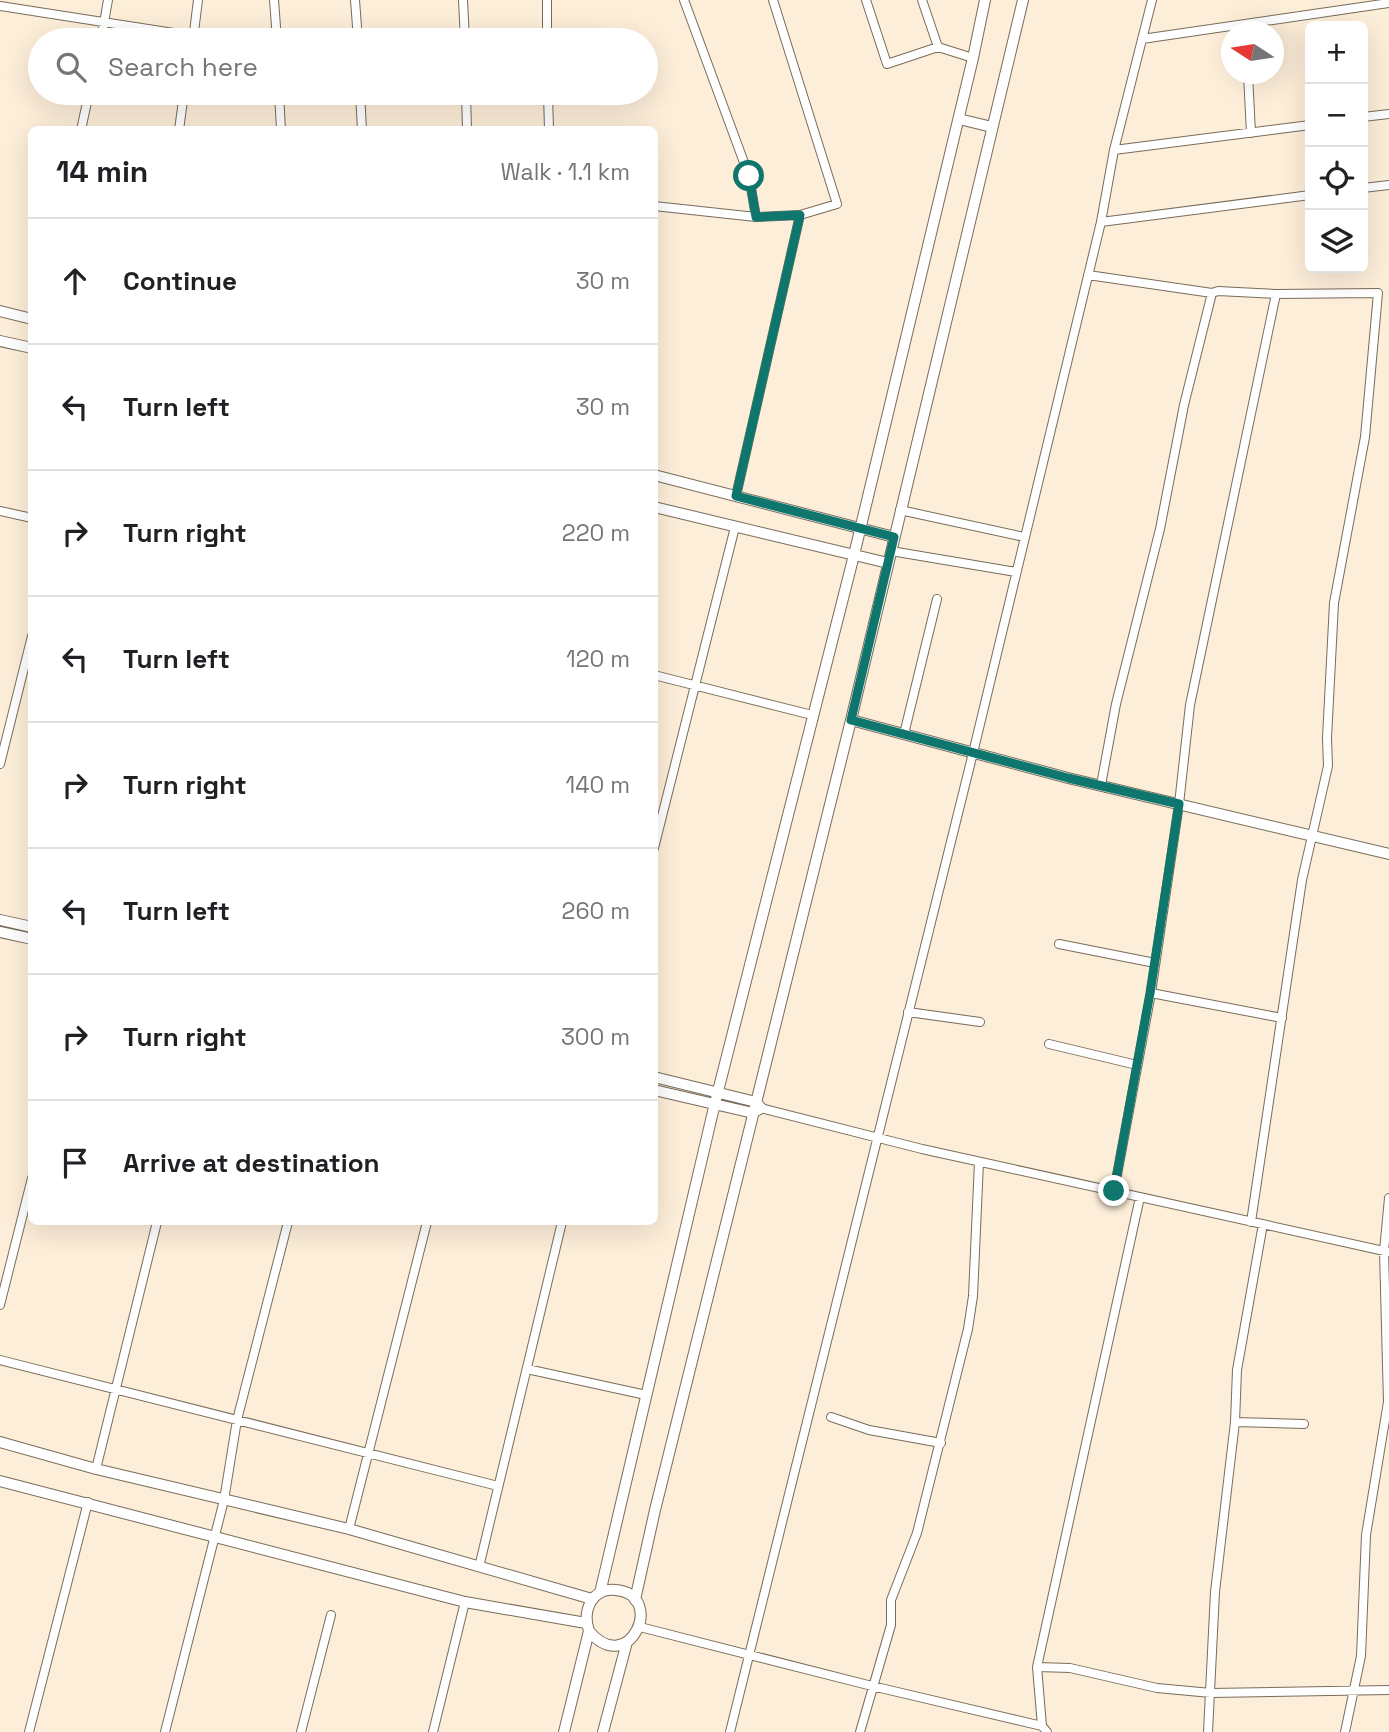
<!DOCTYPE html>
<meta charset="utf-8">
<style>
:root{--surface:#fff;--page:#f2f2f2;--text:#202124;--muted:#757577;--line:#e0e0e0}
body{margin:0;font-family:"Space Grotesk",sans-serif;background:var(--page);color:var(--text)}
.controls{position:absolute;right:21px;top:21px;display:grid;overflow:hidden;border-radius:10px;box-shadow:0 7px 28px #0002}
.controls button{width:63px;height:63px;display:grid;place-items:center;padding:0;border:0;border-bottom:2px solid var(--line);background:var(--surface);color:var(--text);font:35px sans-serif}
.compass{position:absolute;left:1221px;top:21px;width:63px;height:63px;border-radius:50%;background:var(--surface);box-shadow:0 7px 28px #0002;rotate:282deg}
.stop{position:absolute;width:21px;height:21px;margin:-16px;border:5px solid #0f766e;border-radius:50%;background:#fff}
.stop.end{background:#0f766e;border-color:#fff;box-shadow:0 2px 7px #0008}
.list{margin:0;padding:0;list-style:none}
h2{display:flex;justify-content:space-between;align-items:center;height:91px;margin:0;padding:0 28px;font-size:30px}
h2 small{font-size:23px;font-weight:400;color:var(--muted)}
.list li{display:grid;grid-template-columns:46px 1fr auto;gap:21px;align-items:center;box-sizing:border-box;height:126px;padding:0 28px;border-top:2px solid var(--line)}
.list b{display:block;font-size:26px;white-space:nowrap}
.list em{font-size:23px;font-style:normal;color:var(--muted)}
.icon{flex:none;width:38px;height:38px;fill:none;stroke:currentColor;stroke-width:2;stroke-linecap:round;stroke-linejoin:round}
.map{position:relative;flex:none;width:1389px;height:1732px;overflow:hidden}
.search{position:absolute;background:var(--surface);box-shadow:0 7px 28px #0002;left:28px;top:28px;width:630px;height:77px;display:flex;align-items:center;gap:18px;box-sizing:border-box;padding:0 24px;border-radius:38px;color:var(--muted);font-size:26px}
.panel{position:absolute;background:var(--surface);box-shadow:0 7px 28px #0002;left:28px;top:126px;width:630px;height:1099px;border-radius:10px}
.map>svg:first-child{display:block}
.lines{fill:none;stroke-linecap:round;stroke-linejoin:round}
.street-casing{stroke:#796c59;stroke-width:10}
.secondary-casing{stroke:#796c59;stroke-width:12}
.street{stroke:#fff;stroke-width:8}
.secondary{stroke:#fff;stroke-width:10}
.route{stroke:#0f766e;stroke-width:9}
</style>
<div class="map">
<svg width="1389" height="1732" viewBox="0 0 1389 1732">
<rect width="100%" height="100%" fill="#fdeed9"/>
<g class="lines">
<defs>
<path id="street" d="M274,0L277,40
M355,0L358,40
M463,0L465,40
M547,0V40
M684,0L749,176L756,217
M773,0L837,204L800,215
M866,0L887,64L938,47
M922,0L938,47L973,58
M0,6L193,36
M1142,39L1389,3
M101,40L108,0
M193,40L198,0
M1248,74L1251,133
M279,93L281,130
M360,93L362,130
M466,93L467,130
M548,93L549,130
M1363,117L1389,114
M81,130L89,93
M179,130L184,93
M1114,150L1310,125
M1363,188L1389,185
M654,206L756,217L800,215L736,496
M1101,222L1310,195
M1088,275L1212,293L1218,291L1276,294L1378,293L1365,437L1334,603L1327,738L1328,766L1302,880L1251,1222
M900,510L1024,537
M0,511L32,518
M891,551L1016,572
M654,675L812,715
M904,734L937,599
M0,764L32,636
M1101,785L1116,704L1160,529L1184,405L1212,293
M654,848L735,527
M1059,944L1155,963
M1151,993L1282,1018
M908,1012L980,1022
M1049,1044L1137,1065
M761,1108L922,1149L1389,1252
M1114,1191L1151,993L1179,804L1190,705L1276,294
M0,1305L32,1178
M0,1360L498,1486
M527,1369L646,1395
M831,1417L869,1430L941,1443
M1235,1422L1304,1424
M96,1469L157,1222
M349,1529L427,1222
M479,1567L562,1222
M640,1627L872,1686L1042,1726L1047,1732
M1037,1667L1070,1668L1157,1688L1211,1693L1389,1690
M1042,1726L1037,1667L1140,1197
M29,1732L88,1502
M165,1732L224,1500L237,1420L288,1222
M301,1732L331,1615
M433,1732L465,1602
M730,1732L973,753L1101,222L1114,150L1152,0
M860,1732L891,1625V1600L917,1533L968,1329L973,1296L979,1162
M1208,1732L1215,1592L1235,1422L1237,1370L1263,1224
M1345,1732L1361,1656L1366,1535L1388,1402L1384,1251L1389,1198"/>
<path id="secondary" d="M959,119L992,127
M0,311L32,319
M0,341L32,348
M654,475L894,537
M654,507L888,563
M851,720L1068,778L1389,854
M0,920L32,927
M0,932L32,939
M654,1077L756,1102L761,1108L753,1113L654,1090
M0,1442L96,1469L349,1529L592,1599
M0,1481L465,1602L586,1623
M600,1593L715,1103L854,555L973,58L985,0
M635,1600L655,1510L851,720L1023,0
M564,1732L589,1631C582,1611 592,1587 616,1590C667,1595 629,1679 589,1631
M603,1732L627,1642"/>
</defs>
<use href="#street" class="street-casing"/>
<use href="#secondary" class="secondary-casing"/>
<use href="#street" class="street"/>
<use href="#secondary" class="secondary"/>
</g>
<g class="lines">
<path class="route" d="M749,176L756,217L800,215L736,496L894,537L851,720L1068,778L1179,804L1150,993L1114,1191"/>
</g>
</svg>
<div class="controls">
<button>+</button>
<button>−</button>
<button><svg class="icon" aria-label="locate" viewBox="0 0 24 24"><circle cx="12" cy="12" r="6"/><path d="M12 2v4M12 18v4M2 12h4M18 12h4"/></svg></button>
<button><svg class="icon" aria-label="layers" viewBox="0 0 24 24"><path d="M12 4l9 5-9 5-9-5zM3 14l9 5 9-5"/></svg></button>
</div>
<svg class="compass" viewBox="-18 -18 36 36"><path d="M0-13l5 13h-10z" fill="#e53935"/><path d="M0 13l5-13h-10z" fill="#757577"/></svg>
<div class="stop" style="left:749px;top:176px"></div>
<div class="stop end" style="left:1114px;top:1191px"></div>
<div class="search"><svg class="icon" aria-label="search" viewBox="0 0 24 24"><circle cx="10" cy="10" r="6"/><path d="M15 15l6 6"/></svg>Search here</div>
<section class="panel">
<h2>14 min<small>Walk · 1.1 km</small></h2>
<ul class="list">
<li><svg class="icon" aria-label="ahead" viewBox="0 0 24 24"><path d="M12 20V5M6 11l6-6 6 6"/></svg><div><b>Continue</b></div><em>30 m</em></li>
<li><svg class="icon" aria-label="left" viewBox="0 0 24 24"><path d="M17 20v-9H6M10 6l-5 5 5 5"/></svg><div><b>Turn left</b></div><em>30 m</em></li>
<li><svg class="icon" aria-label="right" viewBox="0 0 24 24"><path d="M7 20v-9h11M14 6l5 5-5 5"/></svg><div><b>Turn right</b></div><em>220 m</em></li>
<li><svg class="icon" aria-label="left" viewBox="0 0 24 24"><path d="M17 20v-9H6M10 6l-5 5 5 5"/></svg><div><b>Turn left</b></div><em>120 m</em></li>
<li><svg class="icon" aria-label="right" viewBox="0 0 24 24"><path d="M7 20v-9h11M14 6l5 5-5 5"/></svg><div><b>Turn right</b></div><em>140 m</em></li>
<li><svg class="icon" aria-label="left" viewBox="0 0 24 24"><path d="M17 20v-9H6M10 6l-5 5 5 5"/></svg><div><b>Turn left</b></div><em>260 m</em></li>
<li><svg class="icon" aria-label="right" viewBox="0 0 24 24"><path d="M7 20v-9h11M14 6l5 5-5 5"/></svg><div><b>Turn right</b></div><em>300 m</em></li>
<li><svg class="icon" aria-label="arrive" viewBox="0 0 24 24"><path d="M6 21V4h12l-3 4 3 4H6"/></svg><div><b>Arrive at destination</b></div></li>
</ul>
</section>
</div>
